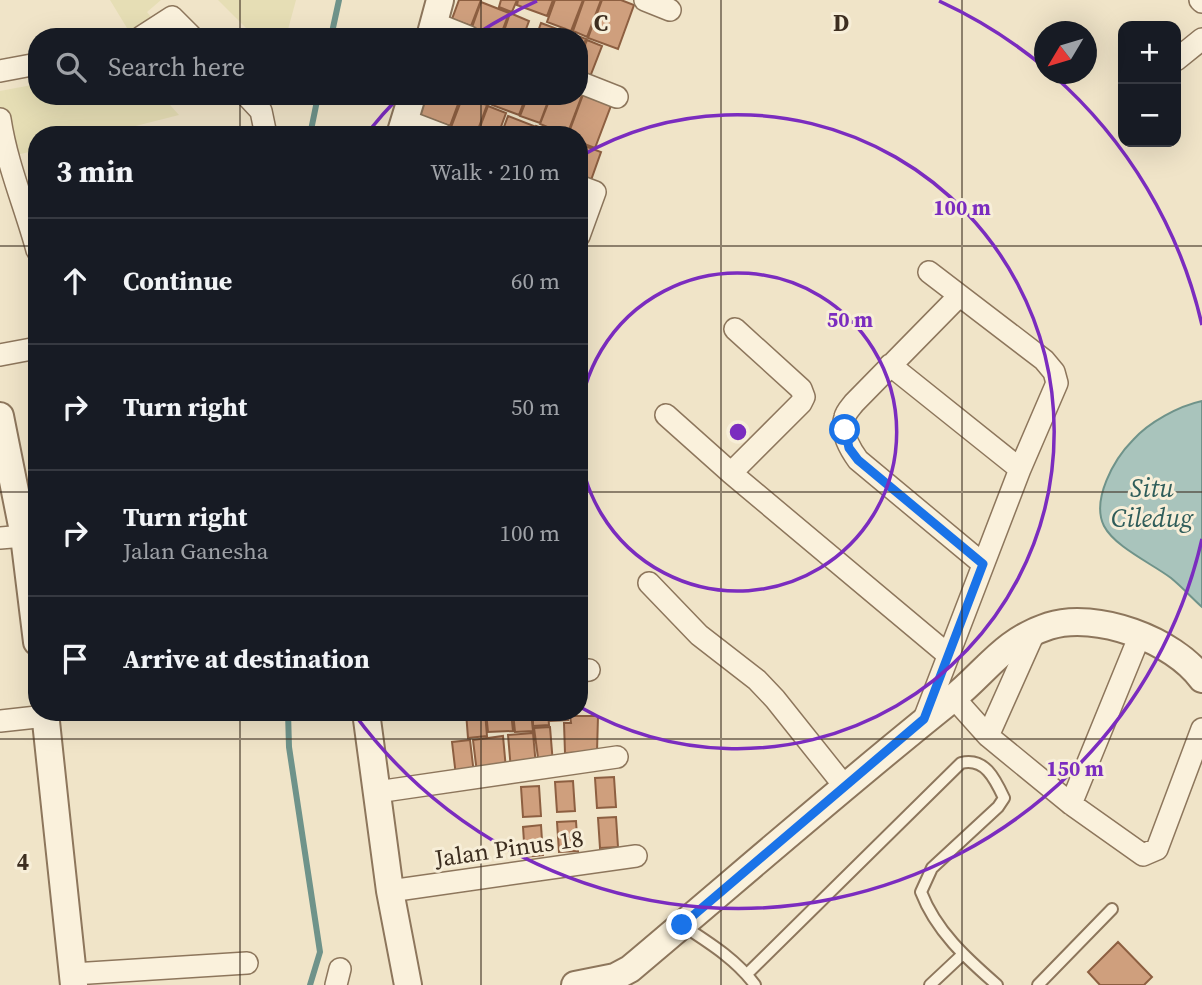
<!DOCTYPE html>
<meta charset="utf-8">
<style>
:root{--surface:#171b24;--page:#20242c;--text:#f1f3f6;--muted:#9ea1a6;--line:#363941}
body{margin:0;font-family:"Source Serif 4",serif;background:var(--page);color:var(--text)}
.controls{position:absolute;right:21px;top:21px;display:grid;overflow:hidden;border-radius:14px;box-shadow:0 7px 28px #0002}
.controls button{width:63px;height:63px;display:grid;place-items:center;padding:0;border:0;border-bottom:2px solid var(--line);background:var(--surface);color:var(--text);font:35px sans-serif}
.compass{position:absolute;left:1034px;top:21px;width:63px;height:63px;border-radius:50%;background:var(--surface);box-shadow:0 7px 28px #0002;rotate:232deg}
.stop{position:absolute;width:21px;height:21px;margin:-16px;border:5px solid #1a73e8;border-radius:50%;background:#fff}
.stop.end{background:#1a73e8;border-color:#fff;box-shadow:0 2px 7px #0008}
.list{margin:0;padding:0;list-style:none}
h2{display:flex;justify-content:space-between;align-items:center;height:91px;margin:0;padding:0 28px;font-size:30px}
h2 small{font-size:23px;font-weight:400;color:var(--muted)}
.list li{display:grid;grid-template-columns:46px 1fr auto;gap:21px;align-items:center;box-sizing:border-box;height:126px;padding:0 28px;border-top:2px solid var(--line)}
.list b{display:block;font-size:26px;white-space:nowrap}
.list p{margin:0;font-size:23px;white-space:nowrap;color:var(--muted)}
.list em{font-size:23px;font-style:normal;color:var(--muted)}
.icon{flex:none;width:38px;height:38px;fill:none;stroke:currentColor;stroke-width:2;stroke-linecap:round;stroke-linejoin:round}
.map{position:relative;flex:none;width:1202px;height:985px;overflow:hidden}
.search{position:absolute;background:var(--surface);box-shadow:0 7px 28px #0002;left:28px;top:28px;width:560px;height:77px;display:flex;align-items:center;gap:18px;box-sizing:border-box;padding:0 24px;border-radius:28px;color:var(--muted);font-size:26px}
.panel{position:absolute;background:var(--surface);box-shadow:0 7px 28px #0002;left:28px;top:126px;width:560px;height:595px;border-radius:28px}
.map>svg:first-child{display:block}
.farmland{fill:#e6deb5}
.water{fill:#a9c4bc;stroke:#6f938a;stroke-width:2}
.lines{fill:none;stroke-linecap:round;stroke-linejoin:round}
.stream{stroke:#6f938a;stroke-width:6}
.building{fill:#cf9f7d;stroke:#8d5f41;stroke-width:2}
.service-casing{stroke:#8d765c;stroke-width:14}
.minor-casing{stroke:#8d765c;stroke-width:24}
.tertiary-casing{stroke:#8d765c;stroke-width:30}
.service{stroke:#faf1dc;stroke-width:10}
.minor{stroke:#faf1dc;stroke-width:21}
.tertiary{stroke:#faf1dc;stroke-width:26}
.route{stroke:#1a73e8;stroke-width:9}
.grid{fill:none;stroke:#3d2e20;stroke-width:2;stroke-opacity:0.55}
.ring{fill:none;stroke:#7b2cbf;stroke-width:3.5}
.labels{text-anchor:middle;dominant-baseline:central;stroke-width:6;stroke-linejoin:round;paint-order:stroke}
.street-label{font-size:24px;fill:#3d2e20;stroke:#f7eed8}
.water-label{font-size:26px;font-style:italic;fill:#2f5d5a;stroke:#f7eed8}
.grid-label{font-size:23px;text-anchor:middle;font-weight:bold;fill:#3d2e20;stroke:#f7eed8;stroke-width:6;stroke-linejoin:round;paint-order:stroke}
.centre{fill:#7b2cbf;stroke:#f7eed8;stroke-width:3.5}
.ring-label{font-size:21px;text-anchor:middle;font-weight:bold;fill:#7b2cbf;stroke:#f7eed8;stroke-width:6;stroke-linejoin:round;paint-order:stroke}
</style>
<div class="map">
<svg width="1202" height="985" viewBox="0 0 1202 985">
<rect width="100%" height="100%" fill="#f0e4c8"/>
<path class="farmland" d="M110,0H161L147,12L167,37H124L127,28Z
M218,0H296L286,37H255Z
M37,84V96H162L179,115L100,135H37V150L0,159V91Z"/>
<path class="water" d="M1202,401V607C1192,598 1182,587 1171,578C1151,563 1115,547 1104,526C1091,500 1114,459 1133,440C1149,422 1179,406 1202,401Z"/>
<g class="lines">
<path class="stream" d="M331,37L339,0
M310,135L318,96
M288,712L289,747L320,952L310,985"/>
</g>
<path class="building" d="M459,0H481L471,26L452,19Z
M501,0H517L512,12L499,7Z
M518,0H553L547,16L517,5Z
M555,0H583L571,31L547,22Z
M584,0H601L587,37L573,31Z
M602,0H621L634,5L618,49L588,38Z
M481,2L509,13L500,37H479L470,33Z
M510,13L529,21L523,37H502Z
M541,23L560,30L558,37H536Z
M562,30L586,39L579,56V37H560Z
M587,40L602,46L588,82L579,78V59Z
M579,89L584,90L567,135L540,124L551,96H579Z
M584,92L612,103L595,148L579,142V135H568Z
M426,96H461L450,126L419,115Z
M463,96L487,105L476,135H461L450,130Z
M476,96H494L491,104L475,99Z
M495,96H526L519,115L492,105Z
M528,96H550L540,123L520,116Z
M488,106L506,113L498,135H477Z
M508,116L534,126L531,135H501Z
M536,126L550,131L549,135H532Z
M582,145L601,152L590,183L579,179V153Z
M466,712H485L487,736L468,738Z
M486,712H511L513,731L488,732Z
M513,712H531L533,731L515,732Z
M533,712H548L549,725L533,726Z
M549,712H567L568,720L550,721Z
M570,716H598L597,752L565,753L564,723H571Z
M550,727L553,764L539,765L534,728Z
M533,733L536,766L511,770L508,735Z
M503,736L506,769L477,773L473,740Z
M470,740L474,774L456,776L452,742Z
M614,777L616,807L597,808L595,778Z
M573,781L575,811L557,812L555,782Z
M539,786L541,816L523,817L521,787Z
M616,817L618,847L600,848L598,818Z
M576,821L578,851L559,852L557,822Z
M541,825L543,855L525,857L523,827Z
M1118,942L1152,977L1144,985H1100L1088,972Z"/>
<g class="lines">
<defs>
<path id="service" d="M682,925C708,942 736,959 755,985
M747,974L961,763C985,757 995,779 1004,798L998,807L932,868L921,892C936,931 966,958 997,985
M930,985L962,955
M1038,985L1112,909"/>
<path id="minor" d="M645,0L670,10
M1200,0L1202,2
M434,23L469,37
M141,37L172,17L192,37
M1176,60L1202,39
M0,71L37,64
M579,82L617,97
M247,96L261,111L266,135
M0,119C7,165 25,206 37,250
M404,120L443,135
M579,186L595,192L579,236
M959,296L854,403C851,407 846,412 845,417C840,432 850,449 858,460L983,564
M0,355L37,348
M890,365L1020,469
M666,415L731,473L947,654
M731,473L801,403L804,397L801,389L735,329
M0,538L24,536
M649,583L699,635L757,680L775,699L846,788
M1034,633L988,736L1071,804L1143,855L1157,849L1202,729
M579,671L589,670
M954,698L988,736
M924,719L1020,469L1057,383L1054,372L1044,360L929,272
M0,721L46,716
M377,792L617,757
M1071,804L1140,635
M390,891L636,856
M73,974L247,963
M336,985L340,969"/>
<path id="tertiary" d="M430,37L440,0
M400,135L412,96
M0,416L24,536L37,642
M45,712L74,985
M366,712L390,891L408,985
M575,985L615,977L630,969C737,879 843,786 952,699C987,671 1003,641 1049,626C1096,611 1174,640 1202,679"/>
</defs>
<use href="#service" class="service-casing"/>
<use href="#minor" class="minor-casing"/>
<use href="#tertiary" class="tertiary-casing"/>
<use href="#service" class="service"/>
<use href="#minor" class="minor"/>
<use href="#tertiary" class="tertiary"/>
</g>
<g class="lines">
<path class="route" d="M682,925L924,719L983,564L858,460L849,448L845,430"/>
</g>
<path class="grid" d="M240,0V37M481,0V37M721,0V985M962,0V985M240,96V135M481,96V135M0,246H37M579,246H1202M0,492H37M579,492H1202M240,712V985M481,712V985M0,739H1202"/>
<g class="ring">
<path d="M579 422A159 159 0 1 1 579 442"/>
<path d="M579 157A317 317 0 1 1 580 707"/>
<path d="M1202 539A476 476 0 0 1 355 715M368 132A476 476 0 0 1 398 98M475 35A476 476 0 0 1 537 1M939 1A476 476 0 0 1 1044 67M1053 75A476 476 0 0 1 1202 325"/>
</g>
<g class="labels">
<g class="street-label">
<text transform="translate(509 848) rotate(-8)">Jalan Pinus 18</text>
</g>
<g class="water-label">
<text x="1152" y="488">Situ<tspan x="1152" dy="30">Ciledug</tspan></text>
</g>
</g>
<g class="grid-label">
<text x="601" y="31">C</text>
<text x="841" y="31">D</text>
<text x="23" y="870">4</text>
</g>
<circle cx="738" cy="432" r="10" class="centre"/>
<g class="ring-label">
<text x="962" y="215">100 m</text>
<text x="850" y="327">50 m</text>
<text x="1075" y="776">150 m</text>
</g>
</svg>
<div class="controls">
<button>+</button>
<button>−</button>
</div>
<svg class="compass" viewBox="-18 -18 36 36"><path d="M0-13l5 13h-10z" fill="#e53935"/><path d="M0 13l5-13h-10z" fill="#9ea1a6"/></svg>
<div class="stop" style="left:845px;top:430px"></div>
<div class="stop end" style="left:682px;top:925px"></div>
<div class="search"><svg class="icon" aria-label="search" viewBox="0 0 24 24"><circle cx="10" cy="10" r="6"/><path d="M15 15l6 6"/></svg>Search here</div>
<section class="panel">
<h2>3 min<small>Walk · 210 m</small></h2>
<ul class="list">
<li><svg class="icon" aria-label="ahead" viewBox="0 0 24 24"><path d="M12 20V5M6 11l6-6 6 6"/></svg><div><b>Continue</b></div><em>60 m</em></li>
<li><svg class="icon" aria-label="right" viewBox="0 0 24 24"><path d="M7 20v-9h11M14 6l5 5-5 5"/></svg><div><b>Turn right</b></div><em>50 m</em></li>
<li><svg class="icon" aria-label="right" viewBox="0 0 24 24"><path d="M7 20v-9h11M14 6l5 5-5 5"/></svg><div><b>Turn right</b><p>Jalan Ganesha</p></div><em>100 m</em></li>
<li><svg class="icon" aria-label="arrive" viewBox="0 0 24 24"><path d="M6 21V4h12l-3 4 3 4H6"/></svg><div><b>Arrive at destination</b></div></li>
</ul>
</section>
</div>
